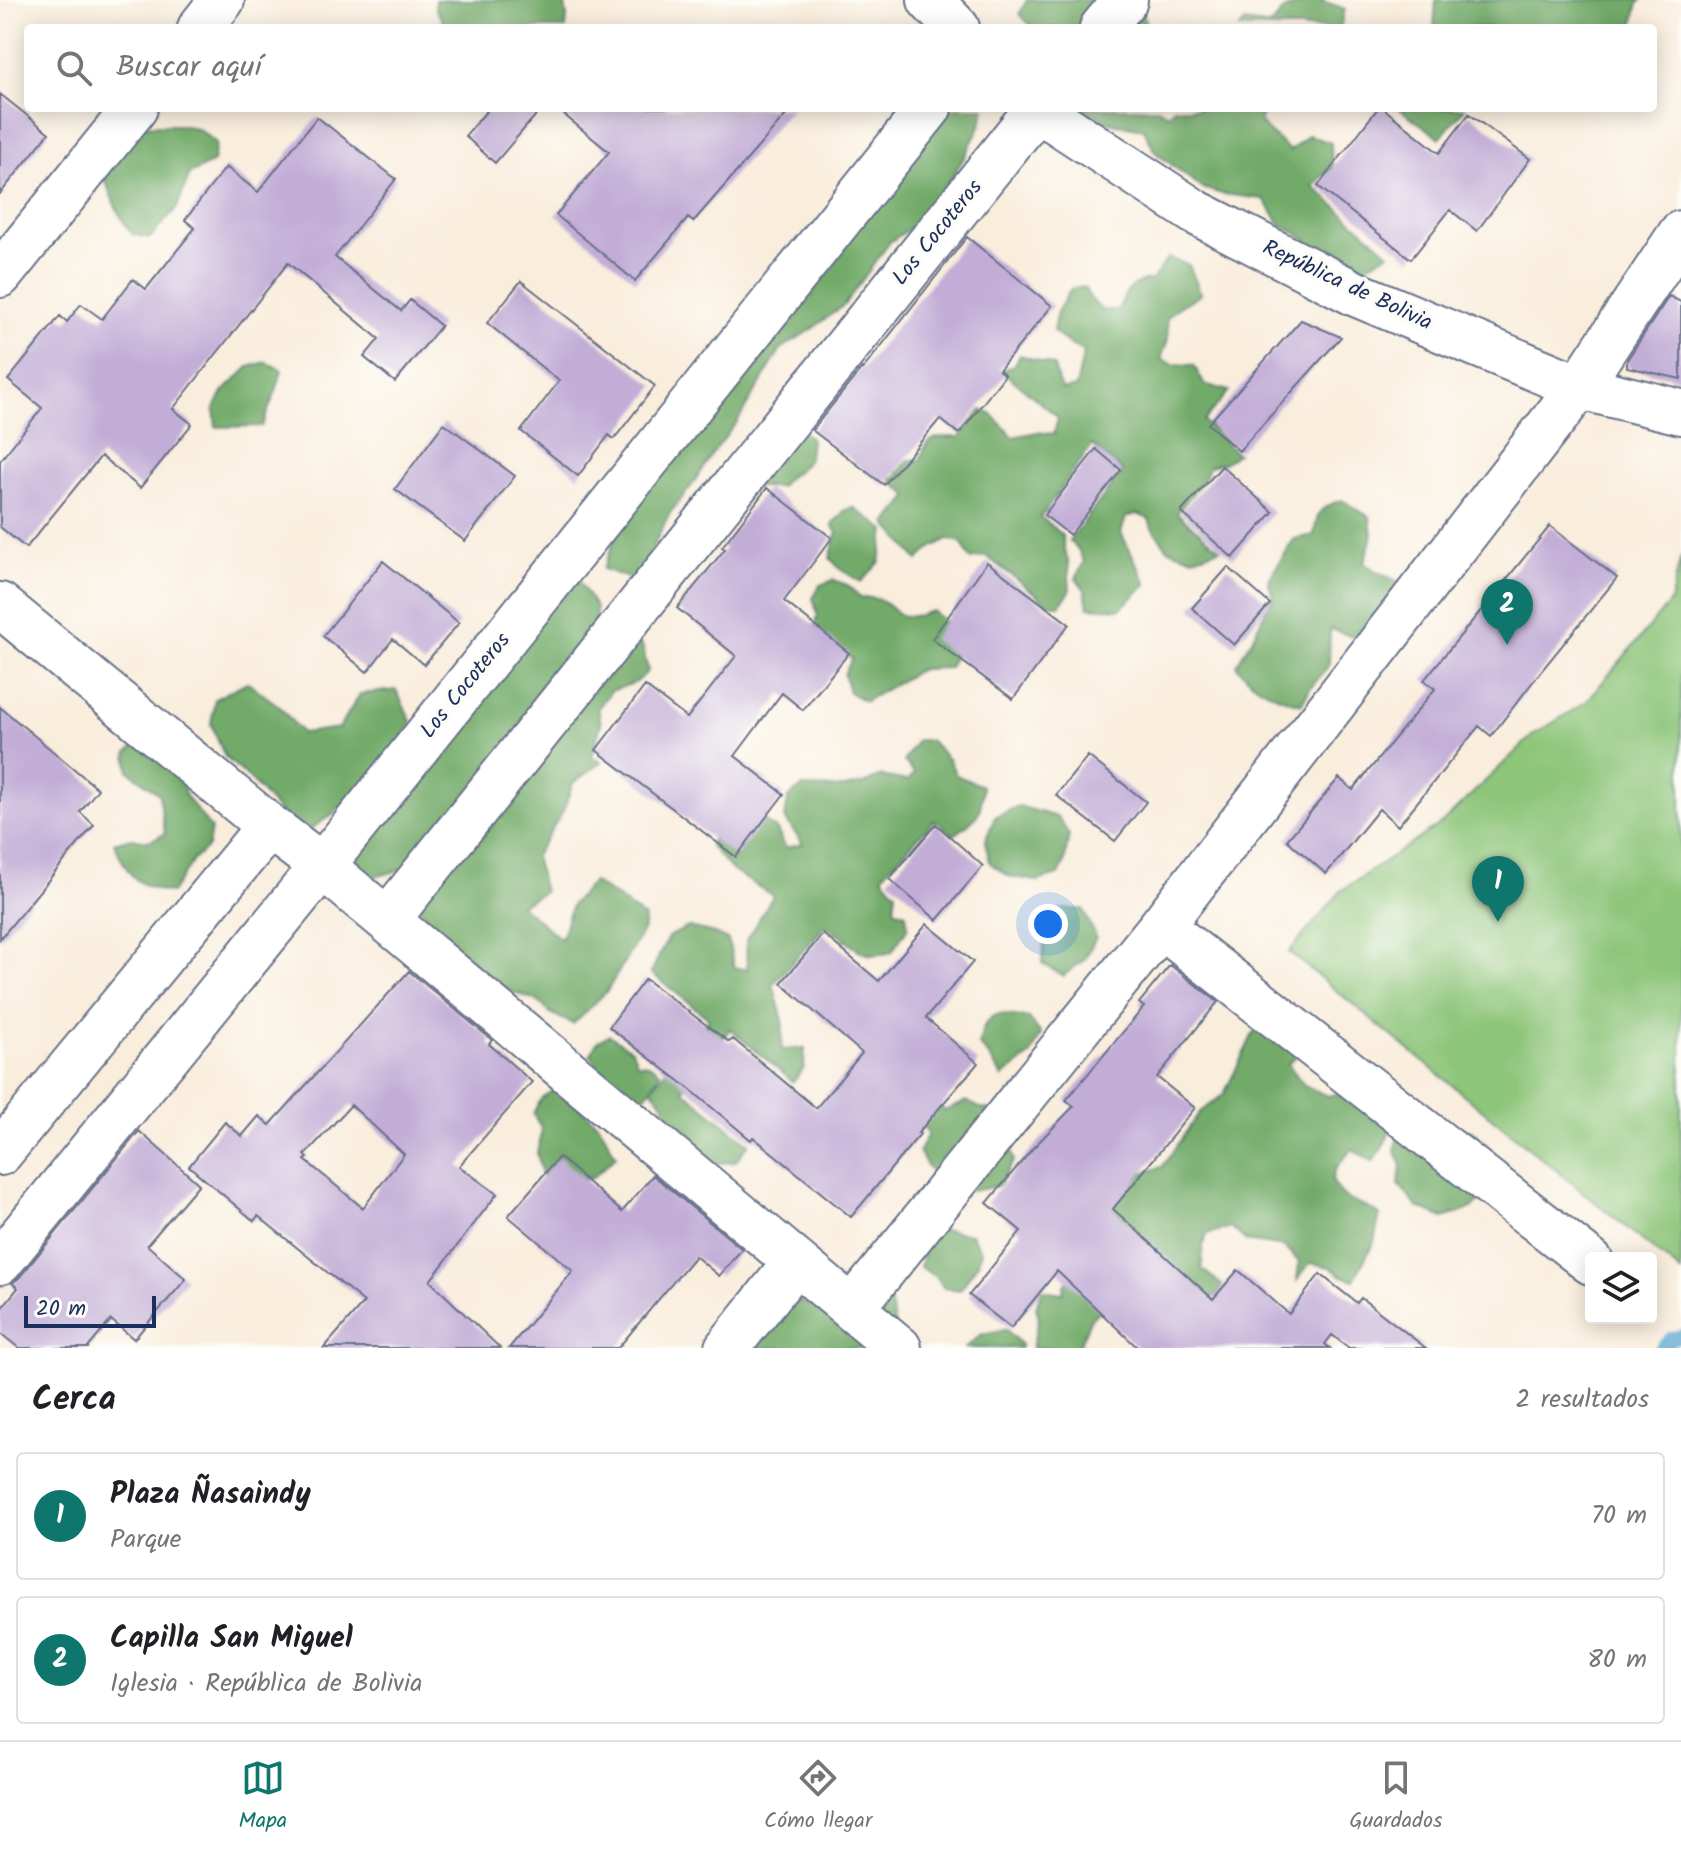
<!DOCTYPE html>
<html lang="es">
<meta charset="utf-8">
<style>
:root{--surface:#fff;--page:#f6f6f6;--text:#202124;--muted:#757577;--line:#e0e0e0;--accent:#0f766e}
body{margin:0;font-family:Kalam,sans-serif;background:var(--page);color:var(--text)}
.controls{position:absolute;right:24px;bottom:24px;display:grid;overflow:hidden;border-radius:8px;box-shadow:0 4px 20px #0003}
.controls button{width:72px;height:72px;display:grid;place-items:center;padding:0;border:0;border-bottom:2px solid var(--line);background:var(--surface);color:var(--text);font:40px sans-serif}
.scale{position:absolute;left:24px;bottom:20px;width:132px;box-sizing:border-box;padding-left:8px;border:4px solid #1b2f5e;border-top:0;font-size:22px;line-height:28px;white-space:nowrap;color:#1b2f5e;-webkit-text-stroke:6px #fdfcf7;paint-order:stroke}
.you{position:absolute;left:1048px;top:924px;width:28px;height:28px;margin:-20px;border:6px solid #fff;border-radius:50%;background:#1a73e8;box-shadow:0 0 0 12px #1a73e833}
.badge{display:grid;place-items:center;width:52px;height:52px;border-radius:50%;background:var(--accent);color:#fff;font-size:26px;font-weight:700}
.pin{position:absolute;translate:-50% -66px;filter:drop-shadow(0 2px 4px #0008)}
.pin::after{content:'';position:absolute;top:42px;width:28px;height:24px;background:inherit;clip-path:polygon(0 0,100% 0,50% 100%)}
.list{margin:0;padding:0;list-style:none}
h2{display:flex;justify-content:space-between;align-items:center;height:104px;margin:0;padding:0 32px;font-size:34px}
h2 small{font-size:26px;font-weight:400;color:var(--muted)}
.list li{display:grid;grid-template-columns:52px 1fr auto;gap:24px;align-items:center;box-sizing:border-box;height:128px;margin:0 16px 16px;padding:0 16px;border:2px solid var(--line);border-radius:8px}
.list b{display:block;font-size:30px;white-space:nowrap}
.list p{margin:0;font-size:26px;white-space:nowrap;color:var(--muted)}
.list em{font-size:26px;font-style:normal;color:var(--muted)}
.icon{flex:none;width:44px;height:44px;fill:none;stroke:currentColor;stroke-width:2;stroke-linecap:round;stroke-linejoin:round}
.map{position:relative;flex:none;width:1681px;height:1348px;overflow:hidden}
.search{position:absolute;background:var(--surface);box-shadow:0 4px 20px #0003;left:24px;right:24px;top:24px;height:88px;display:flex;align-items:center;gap:20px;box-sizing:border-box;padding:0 28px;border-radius:8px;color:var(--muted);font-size:30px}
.sheet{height:392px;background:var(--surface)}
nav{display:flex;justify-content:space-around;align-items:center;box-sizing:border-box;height:112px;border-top:2px solid var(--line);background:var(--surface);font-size:22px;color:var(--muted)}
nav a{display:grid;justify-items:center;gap:4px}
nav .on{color:var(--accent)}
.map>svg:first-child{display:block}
.green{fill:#8dc579;stroke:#547a6c;stroke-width:2}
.forest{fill:#72aa69;stroke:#466c64;stroke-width:2}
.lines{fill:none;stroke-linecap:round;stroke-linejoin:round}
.stream{stroke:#54a4ce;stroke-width:14}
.building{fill:#c2add7;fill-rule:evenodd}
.minor-casing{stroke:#69728a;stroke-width:48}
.minor{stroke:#fff;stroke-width:44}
.labels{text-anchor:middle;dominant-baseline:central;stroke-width:8;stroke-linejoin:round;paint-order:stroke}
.street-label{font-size:22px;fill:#1b2f5e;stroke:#fdfcf7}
</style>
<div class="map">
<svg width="1681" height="1348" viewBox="0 0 1681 1348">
<rect width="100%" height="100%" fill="#fdfcf7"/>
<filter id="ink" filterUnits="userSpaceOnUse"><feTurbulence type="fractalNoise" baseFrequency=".0125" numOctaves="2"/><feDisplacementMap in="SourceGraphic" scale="16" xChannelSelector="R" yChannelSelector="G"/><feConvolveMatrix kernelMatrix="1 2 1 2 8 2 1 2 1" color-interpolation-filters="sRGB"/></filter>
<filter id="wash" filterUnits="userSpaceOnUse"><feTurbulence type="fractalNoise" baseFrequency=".006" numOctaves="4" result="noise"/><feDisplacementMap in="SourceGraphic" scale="32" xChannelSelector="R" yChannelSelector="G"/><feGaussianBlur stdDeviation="1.8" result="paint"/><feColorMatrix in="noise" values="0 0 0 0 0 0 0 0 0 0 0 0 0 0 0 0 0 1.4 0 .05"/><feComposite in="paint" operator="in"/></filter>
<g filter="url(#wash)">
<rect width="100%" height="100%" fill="#f9eddc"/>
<path class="green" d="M1681,556V1272L1289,952L1341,891L1443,822L1532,736L1586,702L1670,602Z"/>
<path class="forest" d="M435,0H564L567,16L566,28H446V26L435,8Z
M1027,0H1138V7L1146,20L1143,28H1034L1019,14Z
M1312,0H1320L1345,9L1340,28H1240L1245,22L1270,26L1285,9Z
M1436,0H1641L1637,6L1633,28H1434Z
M946,108H985L981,124L965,156L944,190L922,220L890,242L844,305L812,329L781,349L737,422L713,453L693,484L670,513L653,547L641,583L603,569L616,536L635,503Z
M1083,108H1158L1168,115L1174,108H1266L1259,122L1290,151L1308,135L1331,143L1332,167L1313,186L1389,253L1361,269L1339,273L1306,239L1280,224L1264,199L1222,194L1202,188L1155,152L1144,129C1127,126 1094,122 1083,108Z
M1398,108H1465L1440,138Z
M127,125H183L200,130L216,143L213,162L190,174L177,208L150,238L132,234C115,212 109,189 99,163Z
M1168,258L1189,265L1201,294L1176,309L1167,318L1168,339L1161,359L1173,364L1194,365L1204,384L1229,391L1204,421L1237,454L1224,463L1209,466L1206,476L1177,513L1220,549L1194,558L1168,549L1152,528L1149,519L1137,514L1126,517L1121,533L1147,584L1120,609L1088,607L1085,590L1076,578L1084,562L1078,549L1069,541L1123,471L1092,445L1041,517L1062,535L1064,551L1068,559L1070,592L1059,605H1050L986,556L970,559L961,542L948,539L931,548L918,560L886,524L909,496L891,481L909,460H920C928,435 935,437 960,437L982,410L993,415L1013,437L1037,432L1054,434L1058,417L1002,371L1015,364L1020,355L1054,366L1058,382L1063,390L1076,387L1084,351L1070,345L1053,331L1057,312L1071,289L1084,287L1090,298L1101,310H1118C1125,292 1131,281 1152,280Z
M266,362L282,370L277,388L262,426L216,427L214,409L224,391L249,367Z
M794,424L811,439C810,445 810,454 808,459C802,471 786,475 780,487H753Z
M1342,500L1370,517L1372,536L1364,563L1376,571L1403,584L1367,633L1351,636L1330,629L1329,666L1310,688L1302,704C1277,698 1252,687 1236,665L1251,641L1273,596L1268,581L1294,539L1314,535C1317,511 1319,507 1342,500Z
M853,507L885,530L880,562L861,582L840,569L830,558L837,533L832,525L845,510Z
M564,572L579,581L596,608V631L642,645L648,671L637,682L611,691L598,708L601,724L592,757L602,762L573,783L563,811L535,856L544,892L520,905L561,939L572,904L593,882L621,900L645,918L644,929L607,991L573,1024L550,1013L538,1001L514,992L473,969L441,954L417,899L408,868L367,879L353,851Z
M833,580L848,585L861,598C890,594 891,620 913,616C919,616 926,613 932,611L954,629L959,646L949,668L921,669L865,701L849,692L844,674L852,659L814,631L818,615L813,598L820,585Z
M247,682L279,706L302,733L339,728L360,694L396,690L412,723L370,788L305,833L278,811L251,780L225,757L211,724L215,699Z
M917,740H930L949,760L956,775L982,786C983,813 977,820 954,835L934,820L882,876L896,892L894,909L906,913L908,927L892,952C854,962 855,941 825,926L773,984L783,1020L782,1050L805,1048L804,1068L793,1082L730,1029L683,1090L749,1144L735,1162L714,1163L691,1158L670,1138C669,1115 667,1105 651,1088L645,1096L634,1095L622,1085L607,1078L590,1056L597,1042L609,1035L632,1050L637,1063L649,1064L660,1072L652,1087L709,1019L651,973L668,937L688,927L707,931L728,940L734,967L747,970L746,940L773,896L733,871L710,846L717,823L759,818L777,830L786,848L803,844L785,819L788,798L802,787L844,788L863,784L881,776L908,781L914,773L904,761Z
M139,741L180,776L186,796L211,829L208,847L194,859L171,893C134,886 129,876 114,843L131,838L149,841L165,834L159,794L129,771L127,754Z
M1018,806L1058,817L1069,835L1064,864L1059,875L1037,881L1008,876L990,863L985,841L995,817Z
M1061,909H1083L1096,937L1085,959L1063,976L1042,963L1044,941L1047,930L1054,925Z
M1267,1005L1307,1045L1288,1064L1304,1085L1328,1096L1350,1090L1392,1128L1383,1147L1373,1162L1352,1149L1336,1168L1332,1180C1346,1207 1359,1200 1380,1215L1374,1242L1354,1280L1340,1275L1330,1267L1310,1263L1297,1280L1299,1262L1285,1247L1246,1241L1231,1227L1207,1234L1203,1246L1202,1269L1222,1285L1216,1296L1192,1299L1110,1213C1124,1184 1129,1175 1162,1167L1199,1113L1224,1094Z
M999,1014L1029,1018L1041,1034L1030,1056L1002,1077L989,1056L979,1045C982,1030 983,1020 999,1014Z
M557,1087L600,1126L616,1156L592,1178L558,1181L542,1176L537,1153L542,1129L533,1114L541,1099Z
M934,1101L945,1111L966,1101L980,1108L994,1111L1004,1128L1014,1160L999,1185C958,1198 938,1190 919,1151L928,1134L920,1120Z
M1400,1128H1450L1473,1131L1487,1146L1495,1167C1484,1205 1481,1207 1443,1218L1417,1207L1399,1185L1401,1163L1395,1150Z
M940,1229L971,1234L981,1251L978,1263L960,1290L944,1288L935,1276L920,1267L925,1243Z
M1080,1266L1109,1300L1090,1320L1078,1348H1032L1039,1318L1036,1307L1042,1290L1063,1293L1064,1286Z
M888,1292L896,1331L913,1348H759L770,1320L799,1301L829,1311Z
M1006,1329L1021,1345V1348H965L982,1334Z"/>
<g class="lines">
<path class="stream" d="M1662,1348L1672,1338L1681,1336"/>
</g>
<g id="blocks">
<path class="building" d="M0,94L49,133L0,194Z
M489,108H542L495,163L465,136Z
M556,108H792L693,222L688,218L635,281L556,215L609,152Z
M1378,108H1383L1439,153L1469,114L1530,159L1477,231L1450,210L1411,259L1318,186Z
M317,117L396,179L335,257L401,311L410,300L441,326L395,382L364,357L379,339L288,263L173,409L192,424L140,488L101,456L26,548L0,527V461L42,408L8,380L60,316L67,322L81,304L102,319L133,279L146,289L195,228L185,220L226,167L258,192Z
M967,237L1052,306L999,370L1005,375L959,434L940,419L884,485L812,430L862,368L863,369Z
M521,281L655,386L614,439L609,435L578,476L521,431L559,381L487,323Z
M1669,296L1681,302V379L1627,367V360Z
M1301,320L1341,337L1239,451L1208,424Z
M444,423L515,476L465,541L395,489Z
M1096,449L1121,470L1070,535L1044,515Z
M1222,466L1273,512L1233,558L1181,512Z
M767,488L832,538L784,601L849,653L803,710L782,693L735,756L784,794L736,857L596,750L645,686L687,718L736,656L677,608L725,549L722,547Z
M1550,526L1617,578L1542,670L1491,736L1479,726L1398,826L1379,809L1326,874L1287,840L1339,778L1353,790L1435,689L1424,680Z
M383,561L459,623L424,665L393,639L367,672L323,636Z
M987,562L1069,624L1013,699L932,639Z
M1228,567L1270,604L1234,645L1192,608Z
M0,707L98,789L80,812L94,825L0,939Z
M1088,756L1146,802L1115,841L1056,795Z
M936,824L983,866L937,920L889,879Z
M927,924L973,962L926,1018L978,1063L918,1133L920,1134L851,1217L753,1137L751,1140L686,1086L609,1027L645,979L729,1042L733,1039L816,1108L862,1053L781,983L823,934L879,981Z
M1170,965L1218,1002L1157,1077L1195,1108L1113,1209L1213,1299L1238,1270L1289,1314L1320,1274L1357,1303L1361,1298L1426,1348H1349L1332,1335L1325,1344L1330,1348H1138L1057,1271L1011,1328L969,1295L1021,1231L987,1203L1033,1148L1074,1106L1066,1100L1144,1007L1139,1003Z
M409,971L492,1040L489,1044L532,1082L459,1166L497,1194L430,1281L500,1348H324L364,1302L258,1216L254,1221L189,1166L225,1122L242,1136L259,1116L270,1125ZM351,1105L404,1154L363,1208L305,1160L308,1158L305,1155Z
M139,1131L199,1184L147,1245L186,1279L134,1339L111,1320L88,1348H19L0,1333V1310L18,1288L12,1283L19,1278Z
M559,1157L622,1212L653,1175L742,1249L719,1276L695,1256L618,1348H509L573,1271L508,1216Z"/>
</g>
</g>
<g filter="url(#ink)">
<use href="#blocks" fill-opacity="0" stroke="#69728a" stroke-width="2"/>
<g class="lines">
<defs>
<path id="minor" d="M930,0L957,28
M200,28L222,0
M1102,28L1125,0
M1036,108L1195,212L1356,294L1579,387L1681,412
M0,275L135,108
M0,605L269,826L322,866L387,920L899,1348
M387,920L1038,108
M1161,926L1591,1262
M0,1153L269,826
M0,1262L322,866L929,108
M852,1309L1161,926L1579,387L1681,233
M727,1348L796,1262"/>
</defs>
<use href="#minor" class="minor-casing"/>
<use href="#minor" class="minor"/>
</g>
</g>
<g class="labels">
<g class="street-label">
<text transform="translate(938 233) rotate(-51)">Los Cocoteros</text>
<text transform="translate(1347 286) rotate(25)">República de Bolivia</text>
<text transform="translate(466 686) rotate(-51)">Los Cocoteros</text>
</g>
</g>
</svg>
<div class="controls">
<button><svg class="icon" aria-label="layers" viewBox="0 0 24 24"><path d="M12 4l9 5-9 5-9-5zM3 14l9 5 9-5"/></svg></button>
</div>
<div class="scale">20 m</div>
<div class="you"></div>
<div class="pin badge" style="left:1498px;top:922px">1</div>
<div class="pin badge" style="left:1507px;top:645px">2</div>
<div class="search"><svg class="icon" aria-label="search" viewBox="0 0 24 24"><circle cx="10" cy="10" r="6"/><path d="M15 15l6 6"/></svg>Buscar aquí</div>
</div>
<section class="sheet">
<h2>Cerca<small>2 resultados</small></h2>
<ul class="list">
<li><span class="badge">1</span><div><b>Plaza Ñasaindy</b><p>Parque</p></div><em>70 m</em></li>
<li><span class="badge">2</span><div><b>Capilla San Miguel</b><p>Iglesia · República de Bolivia</p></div><em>80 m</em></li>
</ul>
</section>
<nav>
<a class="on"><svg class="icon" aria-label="map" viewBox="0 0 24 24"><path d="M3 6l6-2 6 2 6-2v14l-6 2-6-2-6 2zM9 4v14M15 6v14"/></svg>Mapa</a>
<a><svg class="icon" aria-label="directions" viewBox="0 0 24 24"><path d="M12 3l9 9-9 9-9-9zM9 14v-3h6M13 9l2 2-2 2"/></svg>Cómo llegar</a>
<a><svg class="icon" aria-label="saved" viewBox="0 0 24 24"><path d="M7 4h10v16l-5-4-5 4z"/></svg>Guardados</a>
</nav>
